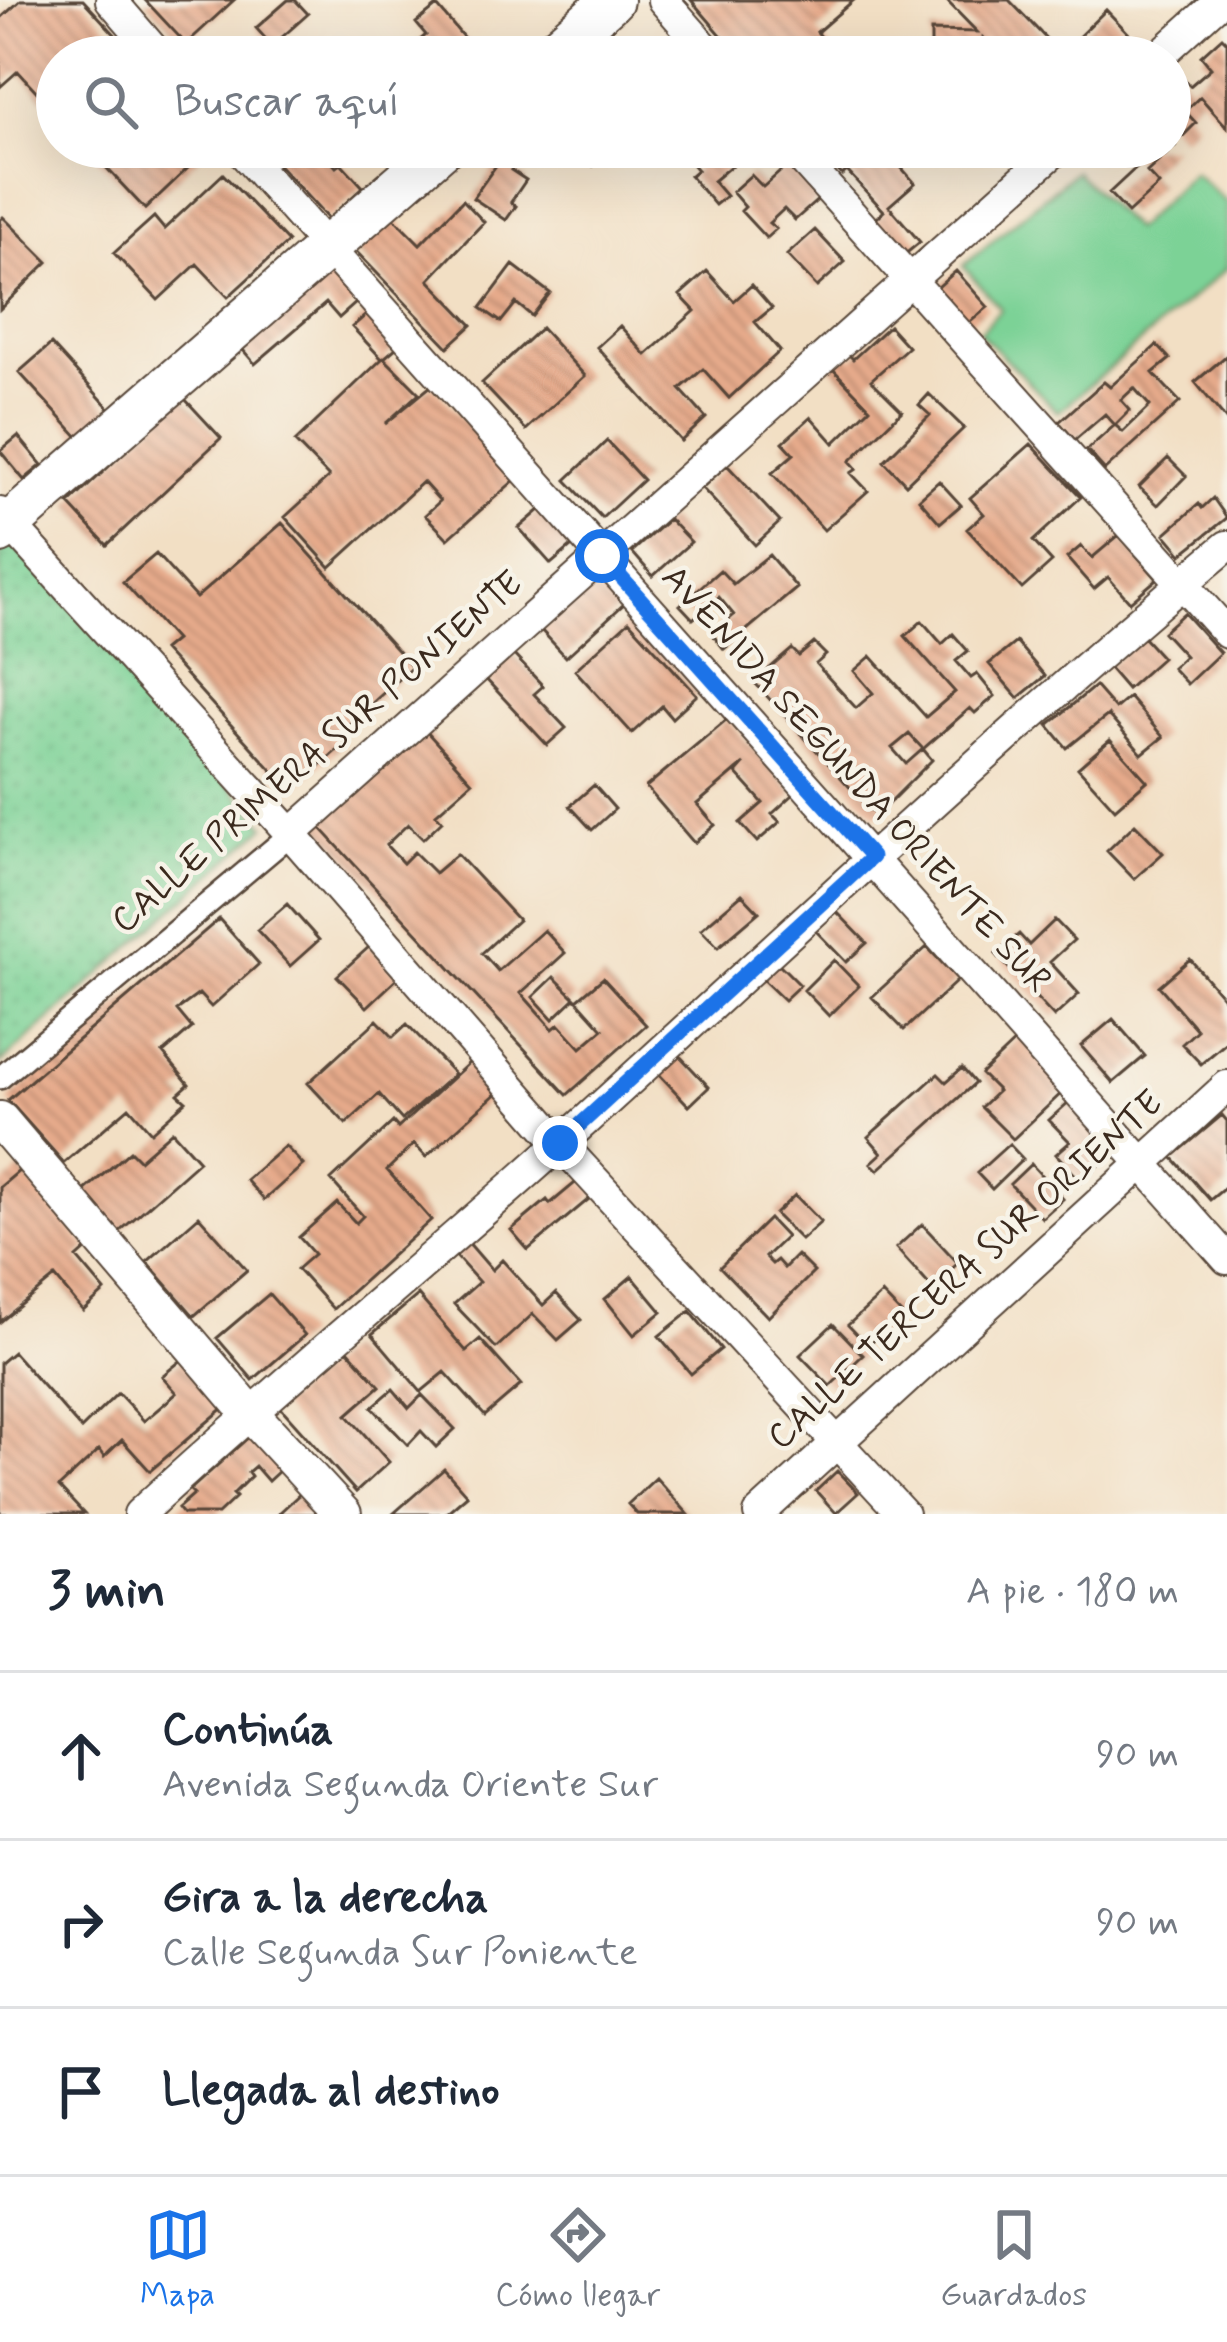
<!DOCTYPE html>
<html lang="es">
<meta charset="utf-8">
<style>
:root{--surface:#fff;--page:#f2f2f3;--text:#1f2937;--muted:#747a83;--line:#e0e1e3;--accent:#1a73e8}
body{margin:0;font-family:Mynerve,sans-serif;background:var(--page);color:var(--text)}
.stop{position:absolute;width:36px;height:36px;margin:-27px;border:9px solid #1a73e8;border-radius:50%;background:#fff}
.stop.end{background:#1a73e8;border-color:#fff;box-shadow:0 3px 12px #0008}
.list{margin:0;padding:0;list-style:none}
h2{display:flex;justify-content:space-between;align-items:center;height:156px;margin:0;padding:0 48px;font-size:51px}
h2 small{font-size:39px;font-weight:400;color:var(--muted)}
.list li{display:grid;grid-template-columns:78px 1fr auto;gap:36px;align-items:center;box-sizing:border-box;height:168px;padding:0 48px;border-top:3px solid var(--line)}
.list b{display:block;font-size:45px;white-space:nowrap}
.list p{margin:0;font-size:39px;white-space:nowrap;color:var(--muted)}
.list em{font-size:39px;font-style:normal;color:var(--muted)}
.icon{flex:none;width:66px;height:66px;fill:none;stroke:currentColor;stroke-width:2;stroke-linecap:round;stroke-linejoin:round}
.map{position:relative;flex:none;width:1227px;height:1514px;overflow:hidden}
.search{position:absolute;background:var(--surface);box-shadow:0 12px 48px #0002;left:36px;right:36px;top:36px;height:132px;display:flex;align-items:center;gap:30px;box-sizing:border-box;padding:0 42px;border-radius:66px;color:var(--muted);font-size:45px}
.sheet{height:660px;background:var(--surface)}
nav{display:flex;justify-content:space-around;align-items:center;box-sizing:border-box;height:168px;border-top:3px solid var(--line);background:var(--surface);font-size:33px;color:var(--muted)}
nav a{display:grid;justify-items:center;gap:6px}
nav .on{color:var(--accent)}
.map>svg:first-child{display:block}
.green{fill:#7bd296;stroke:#5b7e5a;stroke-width:3}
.park{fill:url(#park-dots);stroke:#5b7e5a;stroke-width:3}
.building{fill:url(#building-back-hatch)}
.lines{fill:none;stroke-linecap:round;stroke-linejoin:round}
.pedestrian-casing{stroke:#564537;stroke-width:26}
.minor-casing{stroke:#564537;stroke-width:34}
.tertiary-casing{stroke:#564537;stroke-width:40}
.secondary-casing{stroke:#564537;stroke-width:46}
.pedestrian{stroke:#fff;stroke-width:21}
.minor{stroke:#fff;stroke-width:30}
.tertiary{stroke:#fff;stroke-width:36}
.secondary{stroke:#fff;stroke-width:42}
.route{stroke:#1a73e8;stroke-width:15}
.labels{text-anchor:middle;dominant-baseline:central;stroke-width:9;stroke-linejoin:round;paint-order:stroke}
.street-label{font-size:36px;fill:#3b2a1e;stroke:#f7f3e8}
</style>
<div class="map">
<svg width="1227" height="1514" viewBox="0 0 1227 1514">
<defs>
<pattern id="park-dots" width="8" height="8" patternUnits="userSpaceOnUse" patternTransform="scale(3)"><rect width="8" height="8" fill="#7bd296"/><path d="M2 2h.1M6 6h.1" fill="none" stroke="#6bb481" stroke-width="1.8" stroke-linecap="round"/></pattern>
<pattern id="building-back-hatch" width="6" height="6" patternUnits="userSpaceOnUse" patternTransform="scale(3)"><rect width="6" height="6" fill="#e6aa8b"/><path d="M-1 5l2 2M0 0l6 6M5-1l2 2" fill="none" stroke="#bc8b71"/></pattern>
</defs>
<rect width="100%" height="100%" fill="#f7f3e8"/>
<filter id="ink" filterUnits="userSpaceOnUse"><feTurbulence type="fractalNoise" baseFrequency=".00833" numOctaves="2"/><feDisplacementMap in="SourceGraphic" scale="24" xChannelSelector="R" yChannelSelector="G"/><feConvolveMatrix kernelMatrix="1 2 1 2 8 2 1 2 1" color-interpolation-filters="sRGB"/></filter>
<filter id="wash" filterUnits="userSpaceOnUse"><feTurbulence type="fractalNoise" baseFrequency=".004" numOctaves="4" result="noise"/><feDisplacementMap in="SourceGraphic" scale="48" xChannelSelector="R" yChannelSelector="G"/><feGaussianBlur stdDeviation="2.7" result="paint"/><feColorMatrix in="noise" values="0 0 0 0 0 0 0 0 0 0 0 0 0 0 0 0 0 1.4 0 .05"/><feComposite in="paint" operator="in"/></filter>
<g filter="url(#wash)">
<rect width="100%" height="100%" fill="#f2dfc4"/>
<path class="green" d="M1075,171L1134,230L1193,172L1227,203V268L1058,412L979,332L1001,309L963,266Z"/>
<path class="park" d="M12,541L266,826L0,1064V552Z"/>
<g id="blocks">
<path class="building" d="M21,0H83L119,39L99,57H57V114L18,71L0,87V19Z
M145,0H234L186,44Z
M288,0H295L308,14L272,46L256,28Z
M691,0H854L817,32L839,57H740Z
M946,0H1009L1061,54L1106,10L1132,37L1110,57H1001L983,38L982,57H931V31L977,32Z
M437,6L480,57H408L405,53L426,35L416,23Z
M1222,37L1227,42V127L1200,97L1185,111L1196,123L1182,137L1170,124V82L1178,74L1190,86L1211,68L1201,56Z
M87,147H210L145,209Z
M262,147H318L336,167L341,163L363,187L328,219Z
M480,147H548L539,163L522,152L511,170L526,180L511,202L516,206L506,220L473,198L499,161Z
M566,147H608L593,166Z
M678,147H736L744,155L713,181L726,196L715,205L690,176L697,170Z
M817,147H901L891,156L915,183L889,206L920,242L903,256L873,222L884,211L847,171L842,175Z
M1124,147H1174L1147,172L1159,185L1128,213L1109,193L1140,164Z
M790,163L822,196L795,220L784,209L769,223L776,229L766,238L741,211L745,207L732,192L751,175L763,187Z
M223,174L288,242L228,297L197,264L158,300L114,253L154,217L164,229Z
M463,200L484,222L429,280L472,325L448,347L351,246L387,211L420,244Z
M3,217L48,262L0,309V220Z
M815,230L845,262L817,287L787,255Z
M323,261L358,301L339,318L326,303L255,364L237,343Z
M513,265L550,293L532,316L516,303L501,322L481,308Z
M707,271L734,301L752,285L772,308L755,322L780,351L729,398L703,369L680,389L706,418L681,441L597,347L620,326L646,355L695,311L680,295Z
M956,271L988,307L968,324L937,288Z
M367,314L397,347L384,358L419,393L385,424L432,385L517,478L448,539L425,515L440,501L423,482L330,567L285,517L329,477L295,442L382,359L352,327Z
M889,326L908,347L871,380L902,411L850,461L857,469L851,473L868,491L824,530L772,473L794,454L783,442L811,417L834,443L870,408L831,367L847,353L853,359Z
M541,328L585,376L526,430L482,383Z
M51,344L120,420L88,448L19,372Z
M1157,345L1170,359L1153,373L1180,402L1105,470L1087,450L1115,425L1123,432L1150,406L1134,388L1121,400L1130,410L1115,425L1105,414L1075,440L1059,422L1104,382L1110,387Z
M1227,355V421L1195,382Z
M929,394L964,428L906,484L884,461L930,415L919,405Z
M183,397L221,438L107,545L69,504Z
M18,436L42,465L24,480L0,451Z
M607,441L643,480L602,518L566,480Z
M1031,444L1081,497L1033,541L1052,562L1022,589L967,529L984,514L970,498Z
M1168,458L1186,476L1158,505L1139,487Z
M727,465L780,522L755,545L702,488Z
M939,481L961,505L940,523L919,499Z
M1213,498L1227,518L1182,554L1165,534L1199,504L1202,508Z
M541,509L572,546L551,564L519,528Z
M669,519L691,542L653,576L632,552Z
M282,523L412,667L337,735L345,743L291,791L163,650L175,640L123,582L156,554L196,598Z
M1119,535L1157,579L1130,602L1108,577L1094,589L1067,558L1081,546L1092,558Z
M769,555L797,588L724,649L712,634L734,615L719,597L693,619L680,605L720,570L733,584Z
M599,574L625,603L566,657L540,629Z
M1184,613L1220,653L1187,684L1172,668L1185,656L1163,632Z
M629,621L697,695L672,718L662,706L632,733L575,670Z
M922,621L942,644L953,634L968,651L956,661L971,678L977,674L995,696L975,713L970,708L923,749L909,734L892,748L906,764L923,749L932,760L876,816L754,682L792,649L799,656L814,643L826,655L816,664L856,708L873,693L854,671L871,656L926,717L955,692L905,636Z
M1143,637L1162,658L1127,689L1108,667Z
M1016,642L1045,676L1018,698L989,664Z
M511,652L543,686L534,694L566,728L547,745L484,677Z
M1095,686L1115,709L1129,697L1163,737L1142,754L1108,715L1067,748L1048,725Z
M727,719L794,794L772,814L780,822L757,842L740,823L763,803L736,773L744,764L697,804L715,825L694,843L646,787Z
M426,731L472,782L436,814L442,821L423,839L408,824L386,845L403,863L414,852L435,873L457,854L518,920L482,953L498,971L544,930L565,953L521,993L553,1029L559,1024L581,1048L603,1029L577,1000L603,978L646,1025L567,1095L317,824Z
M1110,740L1147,781L1115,809L1078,768Z
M594,785L615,809L592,830L570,806Z
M1135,824L1163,853L1134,879L1107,851Z
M742,894L759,912L718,947L701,929Z
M287,904L319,940L290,966L257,930Z
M836,911L867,943L846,962L816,931Z
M219,919L259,964L211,1007L199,994L177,1010L192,1028L163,1053L189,1084L178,1094L186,1101L151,1132L129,1107L64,1163L8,1100Z
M1055,920L1074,940L1050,962L1079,994L1054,1017L996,954L1019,934L1029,945Z
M370,946L399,977L367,1007L337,976Z
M927,947L958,980L904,1030L872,997Z
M1190,959L1227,1002V1042L1201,1064L1182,1044L1197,1030L1159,986Z
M834,960L859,986L829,1016L804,990Z
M777,962L800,985L784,1000L761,978Z
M554,977L575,998L553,1019L533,997Z
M1113,1019L1145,1056L1113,1083L1081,1046Z
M377,1020L393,1037L407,1024L454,1074L402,1120L379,1094L346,1124L308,1083Z
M1020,1037L1068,1087L1013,1139L981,1107L998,1091L981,1074Z
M677,1053L709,1087L689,1106L657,1072Z
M472,1060L500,1090L426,1157L414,1144L387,1170L431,1220L333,1309L297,1269L314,1254L299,1237L337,1203L356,1223L363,1216L331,1180L393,1122L398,1128Z
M962,1068L975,1083L878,1170L871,1163L882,1153L868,1137L938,1074L946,1082Z
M1071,1100L1116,1149L1081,1181L1056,1154L1070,1142L1049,1120Z
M1222,1115L1227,1121V1186L1210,1200L1172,1157Z
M172,1131L199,1161L119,1232L83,1192L130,1151L139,1160Z
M1009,1144L1023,1159L992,1189L977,1173Z
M285,1146L303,1165L264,1200L246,1180Z
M1031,1164L1063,1199L1042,1218L1010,1184Z
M20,1170L88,1248L77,1258L105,1291L83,1311L55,1277L0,1322V1187Z
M581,1178L595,1194L528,1250L511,1230L547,1200L550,1204Z
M795,1195L821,1222L801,1240L775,1214Z
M199,1216L247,1270L194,1316L147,1262Z
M769,1219L786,1237L765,1257L772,1264L777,1260L784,1268L797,1255L814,1272L768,1317L720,1267Z
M922,1224L958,1263L932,1288L896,1248Z
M467,1241L492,1270L502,1260L543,1305L556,1293L581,1320L558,1340L533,1314L496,1348L454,1304L479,1282L453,1253Z
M632,1276L662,1312L634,1335L605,1299Z
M269,1294L305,1335L253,1380L217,1338Z
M882,1294L902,1315L868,1346L848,1325Z
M418,1295L466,1351L480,1339L521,1385L485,1416L445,1372L421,1392L372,1334Z
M690,1311L721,1349L691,1374L659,1336Z
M833,1324L863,1355L830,1386L800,1355Z
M347,1349L380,1386L347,1415L389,1462L356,1492L280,1407Z
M13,1352L81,1429L118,1393L144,1421L177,1393L162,1376L184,1358L226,1406L150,1471L122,1440L104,1457L99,1450L59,1487L84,1514H0V1363Z
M393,1389L409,1408L422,1395L455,1429L436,1447L421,1431L408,1445L372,1407Z
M250,1436L280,1470L268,1481L255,1466L248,1472L251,1476L233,1494L236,1497L218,1514H183L178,1508L194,1494L190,1490Z
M444,1469L467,1495L445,1514H393Z
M837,1471L858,1493L836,1513L816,1491Z
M656,1478L688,1514H637L628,1504Z
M303,1491L325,1514H278Z"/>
</g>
</g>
<g filter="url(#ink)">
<use href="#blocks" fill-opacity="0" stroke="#564537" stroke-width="3"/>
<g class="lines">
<defs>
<path id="pedestrian" d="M0,1078L291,834"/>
<path id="minor" d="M111,0L160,57
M663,0L713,57
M1158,57L1221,0
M238,147L1227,1259
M791,147L1227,633
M0,513L291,834L560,1143L903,1514
M291,834L1059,147
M139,1514C277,1386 423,1267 563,1141C783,942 999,737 1227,546
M759,1514L1227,1086"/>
<path id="tertiary" d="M0,1120L249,1412L343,1514"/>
<path id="secondary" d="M547,57L612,0
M0,532L443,147"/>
</defs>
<use href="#pedestrian" class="pedestrian-casing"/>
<use href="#minor" class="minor-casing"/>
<use href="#tertiary" class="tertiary-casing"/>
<use href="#secondary" class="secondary-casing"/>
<use href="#pedestrian" class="pedestrian"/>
<use href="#minor" class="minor"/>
<use href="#tertiary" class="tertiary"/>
<use href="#secondary" class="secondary"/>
</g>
</g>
<g class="lines" filter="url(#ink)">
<path class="route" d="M560,1143L872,857L602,556"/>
</g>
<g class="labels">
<g class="street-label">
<text transform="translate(318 753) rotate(-41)">CALLE PRIMERA SUR PONIENTE</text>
<text transform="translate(855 780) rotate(48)">AVENIDA SEGUNDA ORIENTE SUR</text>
<text transform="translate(966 1271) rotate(-42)">CALLE TERCERA SUR ORIENTE</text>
</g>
</g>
</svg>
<div class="stop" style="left:602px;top:556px"></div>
<div class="stop end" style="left:560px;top:1143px"></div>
<div class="search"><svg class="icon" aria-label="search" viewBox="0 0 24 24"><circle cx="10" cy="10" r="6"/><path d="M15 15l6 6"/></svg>Buscar aquí</div>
</div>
<section class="sheet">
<h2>3 min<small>A pie · 180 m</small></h2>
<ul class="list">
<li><svg class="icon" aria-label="ahead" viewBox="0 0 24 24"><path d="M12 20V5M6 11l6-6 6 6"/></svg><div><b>Continúa</b><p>Avenida Segunda Oriente Sur</p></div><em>90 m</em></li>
<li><svg class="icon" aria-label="right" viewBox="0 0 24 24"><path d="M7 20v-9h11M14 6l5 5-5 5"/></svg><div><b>Gira a la derecha</b><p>Calle Segunda Sur Poniente</p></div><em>90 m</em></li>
<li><svg class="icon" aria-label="arrive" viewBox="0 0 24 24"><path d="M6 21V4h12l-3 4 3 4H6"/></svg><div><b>Llegada al destino</b></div></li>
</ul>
</section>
<nav>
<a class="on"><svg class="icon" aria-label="map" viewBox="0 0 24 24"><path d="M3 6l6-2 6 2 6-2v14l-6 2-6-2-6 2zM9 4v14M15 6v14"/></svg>Mapa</a>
<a><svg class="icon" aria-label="directions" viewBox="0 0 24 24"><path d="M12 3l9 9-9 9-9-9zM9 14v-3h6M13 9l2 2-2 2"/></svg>Cómo llegar</a>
<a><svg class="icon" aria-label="saved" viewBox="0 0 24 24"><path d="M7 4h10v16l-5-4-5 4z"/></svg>Guardados</a>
</nav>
